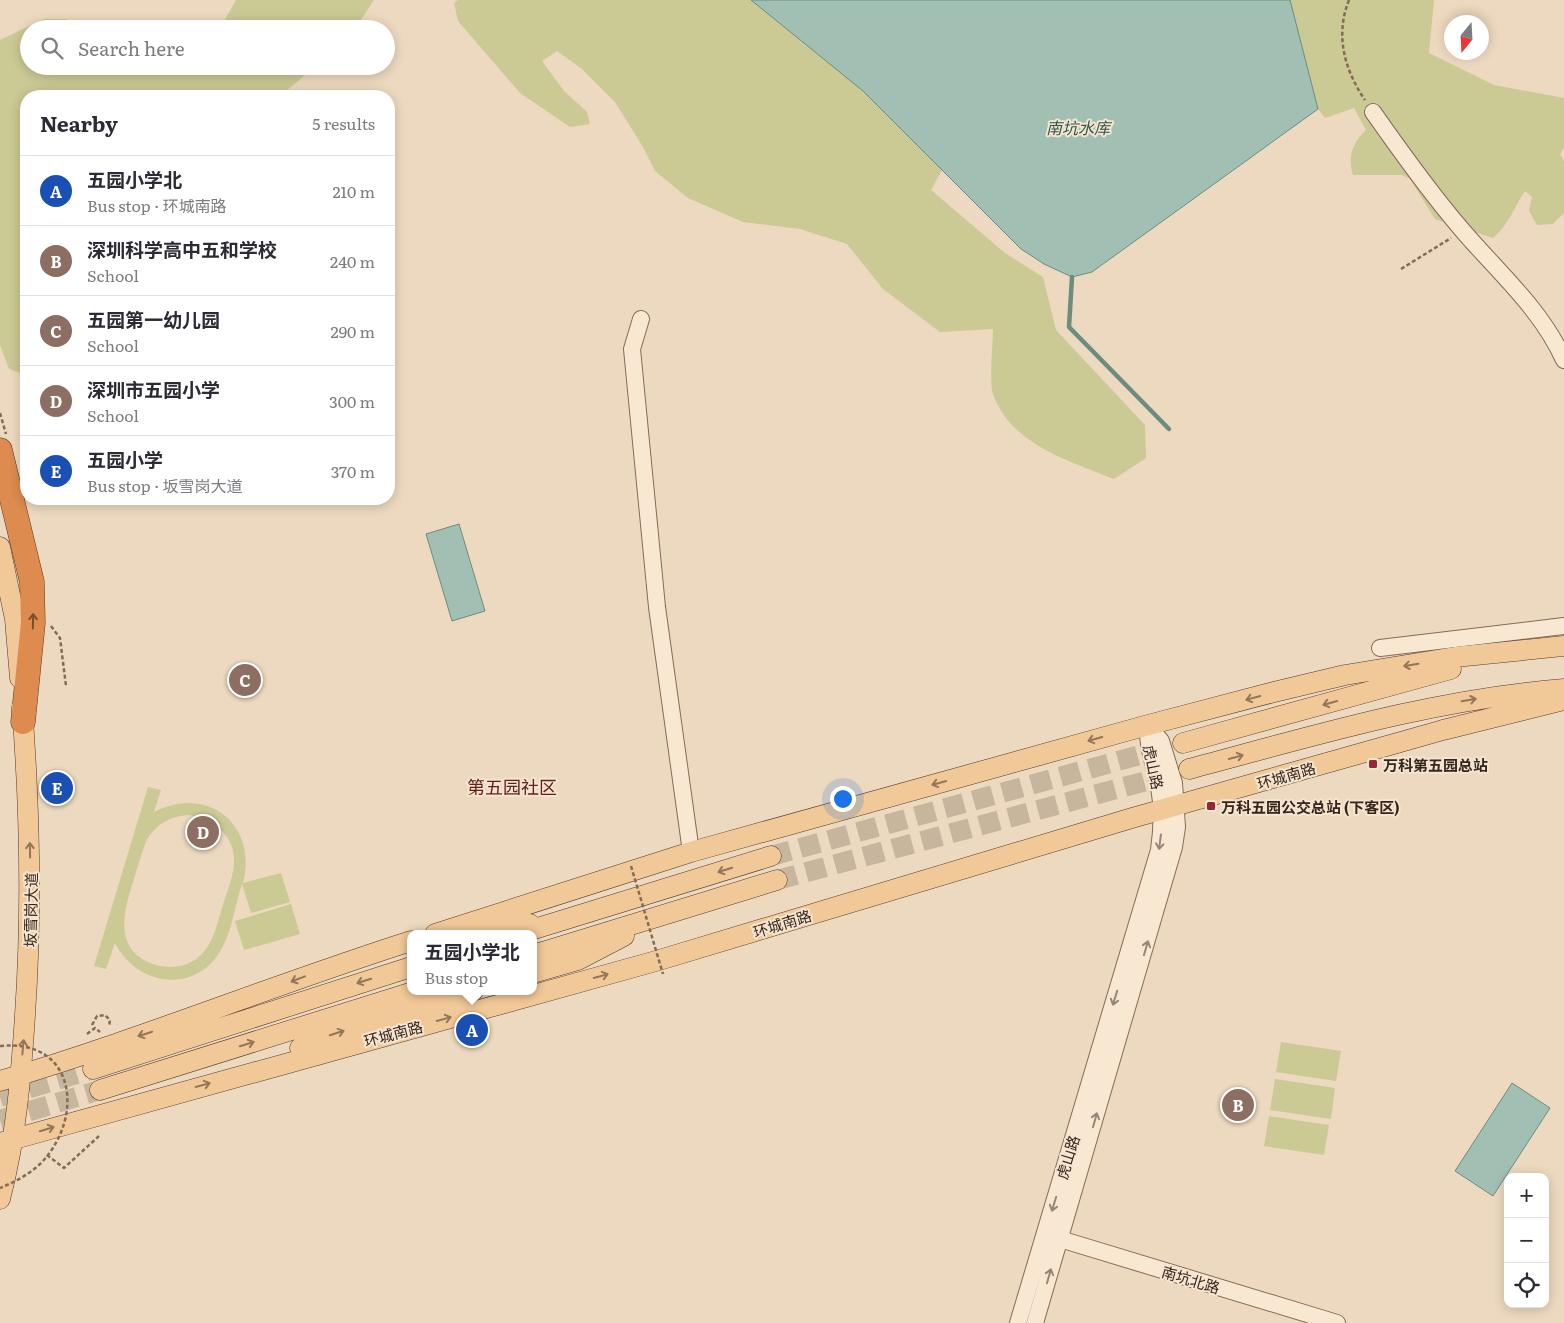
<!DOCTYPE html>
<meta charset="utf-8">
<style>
:root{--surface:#fff;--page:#f2f2f3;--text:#2b2b33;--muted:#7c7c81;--line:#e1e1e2;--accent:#942839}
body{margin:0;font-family:Literata,"Noto Sans SC",serif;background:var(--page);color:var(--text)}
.controls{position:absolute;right:15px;bottom:15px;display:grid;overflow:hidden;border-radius:10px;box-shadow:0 2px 12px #0003}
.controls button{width:45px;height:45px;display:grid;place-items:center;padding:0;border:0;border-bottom:1px solid var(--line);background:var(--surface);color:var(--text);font:25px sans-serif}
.compass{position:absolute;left:1444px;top:15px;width:45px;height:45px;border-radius:50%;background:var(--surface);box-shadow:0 2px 12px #0003;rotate:198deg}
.you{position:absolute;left:842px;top:798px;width:18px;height:18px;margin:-12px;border:4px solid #fff;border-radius:50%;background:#1a73e8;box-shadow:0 0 0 8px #1a73e833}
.badge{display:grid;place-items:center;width:32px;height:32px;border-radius:50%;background:var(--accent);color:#fff;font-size:16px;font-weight:700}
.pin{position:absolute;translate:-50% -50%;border:2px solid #fff;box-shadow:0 1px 5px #0006}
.popup{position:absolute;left:407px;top:930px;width:130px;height:65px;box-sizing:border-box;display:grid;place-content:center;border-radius:10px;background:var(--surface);filter:drop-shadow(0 1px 4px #0005);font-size:16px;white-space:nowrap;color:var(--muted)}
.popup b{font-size:19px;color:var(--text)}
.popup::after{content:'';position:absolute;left:50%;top:100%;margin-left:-10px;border:10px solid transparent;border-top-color:var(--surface)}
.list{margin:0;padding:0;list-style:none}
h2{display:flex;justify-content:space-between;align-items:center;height:65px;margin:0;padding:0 20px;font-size:21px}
h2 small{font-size:16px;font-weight:400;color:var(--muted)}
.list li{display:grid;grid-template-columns:32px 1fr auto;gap:15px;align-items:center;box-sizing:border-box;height:70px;padding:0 20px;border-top:1px solid var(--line)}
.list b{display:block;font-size:19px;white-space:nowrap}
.list p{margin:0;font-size:16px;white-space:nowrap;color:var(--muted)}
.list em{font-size:16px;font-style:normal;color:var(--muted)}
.icon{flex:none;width:28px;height:28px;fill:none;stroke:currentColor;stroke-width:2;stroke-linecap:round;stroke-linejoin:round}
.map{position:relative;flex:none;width:1564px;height:1323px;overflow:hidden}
.search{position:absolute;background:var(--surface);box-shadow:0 2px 12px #0003;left:20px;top:20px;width:375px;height:55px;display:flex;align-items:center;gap:12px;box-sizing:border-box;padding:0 18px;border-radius:28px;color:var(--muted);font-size:19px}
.panel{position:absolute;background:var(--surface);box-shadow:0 2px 12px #0003;left:20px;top:90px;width:375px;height:415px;border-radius:20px}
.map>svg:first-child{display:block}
.green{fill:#cbc994;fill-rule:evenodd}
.water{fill:#a2bfb3;stroke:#6a8d7f}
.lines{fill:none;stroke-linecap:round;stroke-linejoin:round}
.stream{stroke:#6a8d7f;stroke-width:4.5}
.major-tunnel{stroke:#c8b59e;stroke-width:20;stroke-dasharray:20 10;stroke-linecap:butt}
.minor-casing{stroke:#866a58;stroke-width:18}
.major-casing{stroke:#53392c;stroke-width:21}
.highway-casing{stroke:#53392c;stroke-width:25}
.path{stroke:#866a58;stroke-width:2.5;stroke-dasharray:4 2.5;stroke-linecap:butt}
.minor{stroke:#f8e8d2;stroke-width:16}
.major{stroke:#f1c897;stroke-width:20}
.highway{stroke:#dd8b4f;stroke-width:24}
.path-bridge{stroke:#866a58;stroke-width:2.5;stroke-dasharray:4 2.5;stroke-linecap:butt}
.oneway{stroke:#784e30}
.oneway2{stroke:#93765a}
.oneway3{stroke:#968677}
.poi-dot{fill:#942839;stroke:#f5e4cf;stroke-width:2}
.labels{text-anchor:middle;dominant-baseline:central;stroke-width:4;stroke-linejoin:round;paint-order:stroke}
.poi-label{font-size:15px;font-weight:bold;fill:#35251c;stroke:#f5e4cf;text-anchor:start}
.street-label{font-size:15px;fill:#35251c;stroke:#f5e4cf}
.water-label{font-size:16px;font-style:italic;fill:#2b554c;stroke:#f5e4cf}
.quarter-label{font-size:18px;fill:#61211c;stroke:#f5e4cf}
</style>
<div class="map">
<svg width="1564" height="1323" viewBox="0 0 1564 1323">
<rect width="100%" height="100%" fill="#edd9bf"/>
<path class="green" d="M236,0H374L355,29H209L223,23Z
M458,0H751L863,91L942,170L931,190L1005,253L1043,277L1056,330L1145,425L1146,458L1114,479C1070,461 1010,444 993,394C989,382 993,343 993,329L940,332L883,289L847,244L800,229L743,222L688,198L655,171L643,147L615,102L582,69L557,51L542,61L564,91L587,112L590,124L570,127L520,93L458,21L454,3Z
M1290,0H1434L1429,53L1494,85L1564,98V148L1560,154L1564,161V213L1553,224L1537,225L1529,211L1532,197L1525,191C1513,209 1510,223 1493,238L1435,219L1410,179L1402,175H1353C1347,157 1353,142 1366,130L1354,108L1325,118L1318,109Z
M44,19H65L99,29H29V66H316L280,96H26V375L9,369L0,345V40Z
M148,787L161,790L154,812C208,784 258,825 243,883L281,873L290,902L251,913L242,884C235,905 232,931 221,950C195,995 137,986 115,943L106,969L94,966ZM187,815C213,817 236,836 234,864C233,879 226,894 222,908C216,927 213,947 196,959C184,968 167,969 153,964C112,949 124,910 134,879C138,865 142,852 147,839C157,824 169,817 187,815Z
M291,904L300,934L244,950L235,921Z
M1281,1042L1341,1051L1336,1081L1276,1072Z
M1275,1079L1335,1088L1331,1119L1270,1110Z
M1269,1116L1329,1125L1324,1155L1264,1146Z"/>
<path class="water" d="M751,0H1290L1318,109L1092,272L1072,277L1044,264L1021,249L863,91Z
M459,524L485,611L452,621L426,534Z
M1512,1083L1550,1108L1493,1196L1455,1171Z"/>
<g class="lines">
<path class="stream" d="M1072,277L1069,327L1169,429"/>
<path class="major-tunnel" d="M771,856L1169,747
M777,880L1176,773
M0,1097L93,1069
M0,1120L100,1090"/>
<defs>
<path id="minor" d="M1373,112C1401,152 1431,194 1463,231C1499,273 1541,309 1564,360
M641,319L632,349L657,607L691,852
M1380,648L1564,626
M1050,1236L1337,1323
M1018,1323L1159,850C1162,829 1163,808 1159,787C1155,763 1147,751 1148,725
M1035,1323L1174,847L1177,827L1174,783L1161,741L1148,725"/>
<path id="major" d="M0,547L15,619L20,678
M1183,743L1451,669
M1189,769C1313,736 1435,699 1564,689
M435,934L691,852L1148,725L1274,692L1345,675L1455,657L1564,646
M485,934L530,924
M518,934L771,856
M533,955L777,880
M533,973L578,960L624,936
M300,1048L332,1034L473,991
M93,1069L411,967
M0,1081C139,1040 273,985 411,941
M100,1090L416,991
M0,1143L656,961L1132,818L1443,730L1564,700
M0,1199C16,1138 21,1077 25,1015C32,912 30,810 22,707"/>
<path id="highway" d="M0,450L32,582L33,623L23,722"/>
</defs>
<use href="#minor" class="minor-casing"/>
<use href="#major" class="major-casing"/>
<use href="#highway" class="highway-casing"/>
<path class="path" d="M1349,0C1335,35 1344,69 1365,100
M1401,269L1451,238
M0,413L6,434
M51,626L60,638L66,686
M92,1025L97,1016L105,1015L110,1020L109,1027
M87,1034L95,1028L100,1032
M47,1155L64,1168L99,1136"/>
<use href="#minor" class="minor"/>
<use href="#major" class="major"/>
<use href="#highway" class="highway"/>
<path class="path-bridge" d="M631,866L663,974
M0,1046C75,1038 85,1116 42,1162C30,1174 15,1182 0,1188"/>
</g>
<defs><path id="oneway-shaft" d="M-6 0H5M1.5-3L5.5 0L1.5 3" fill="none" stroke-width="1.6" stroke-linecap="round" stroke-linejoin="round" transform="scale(1.25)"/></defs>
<use class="oneway" href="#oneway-shaft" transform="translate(33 621) rotate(-89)"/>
<g class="oneway2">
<use href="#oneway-shaft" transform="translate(1411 665) rotate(171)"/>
<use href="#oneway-shaft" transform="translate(1253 698) rotate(165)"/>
<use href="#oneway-shaft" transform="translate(1469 700) rotate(-9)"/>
<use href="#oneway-shaft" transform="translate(1330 703) rotate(164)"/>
<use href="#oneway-shaft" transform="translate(1095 739) rotate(164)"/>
<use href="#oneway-shaft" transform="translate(1236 757) rotate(-15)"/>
<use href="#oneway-shaft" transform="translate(939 783) rotate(164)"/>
<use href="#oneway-shaft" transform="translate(30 850) rotate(-91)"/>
<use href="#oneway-shaft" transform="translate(725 870) rotate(163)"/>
<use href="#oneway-shaft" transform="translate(601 976) rotate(-15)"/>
<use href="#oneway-shaft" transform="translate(298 979) rotate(159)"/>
<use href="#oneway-shaft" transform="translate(364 981) rotate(163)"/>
<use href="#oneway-shaft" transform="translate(444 1019) rotate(-15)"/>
<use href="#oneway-shaft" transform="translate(337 1033) rotate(-18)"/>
<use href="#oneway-shaft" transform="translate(145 1034) rotate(162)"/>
<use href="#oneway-shaft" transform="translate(247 1044) rotate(-17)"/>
<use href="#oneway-shaft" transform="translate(23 1047) rotate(-85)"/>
<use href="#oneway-shaft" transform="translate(203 1085) rotate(-15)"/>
<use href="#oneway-shaft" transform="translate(47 1129) rotate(-17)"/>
</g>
<g class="oneway3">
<use href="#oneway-shaft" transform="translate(1160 842) rotate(97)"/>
<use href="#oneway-shaft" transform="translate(1146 948) rotate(-74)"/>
<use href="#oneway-shaft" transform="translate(1115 998) rotate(107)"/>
<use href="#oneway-shaft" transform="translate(1095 1120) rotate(-74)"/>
<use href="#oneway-shaft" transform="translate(1054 1204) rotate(107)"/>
<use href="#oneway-shaft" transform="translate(1049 1276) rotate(-74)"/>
</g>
<g class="poi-dot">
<rect x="1368" y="759" width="10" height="10" rx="2.5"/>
<rect x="1206" y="801" width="10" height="10" rx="2.5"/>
</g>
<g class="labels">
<g class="poi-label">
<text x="1383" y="764">万科第五园总站</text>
<text x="1221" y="806">万科五园公交总站 (下客区)</text>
</g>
<g class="street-label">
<text transform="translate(1154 767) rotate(78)">虎山路</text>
<text transform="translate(1286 775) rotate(-16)">环城南路</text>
<text transform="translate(30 910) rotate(-89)">坂雪岗大道</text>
<text transform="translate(782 923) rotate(-17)">环城南路</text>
<text transform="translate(393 1033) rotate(-15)">环城南路</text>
<text transform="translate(1067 1157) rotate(-73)">虎山路</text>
<text transform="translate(1191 1279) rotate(17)">南坑北路</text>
</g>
<g class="water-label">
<text x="1078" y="127">南坑水库</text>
</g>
<g class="quarter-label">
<text x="512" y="786">第五园社区</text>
</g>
</g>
</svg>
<div class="controls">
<button>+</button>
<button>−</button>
<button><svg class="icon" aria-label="locate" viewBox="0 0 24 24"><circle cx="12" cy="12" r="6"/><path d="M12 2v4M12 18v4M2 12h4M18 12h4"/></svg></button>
</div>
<svg class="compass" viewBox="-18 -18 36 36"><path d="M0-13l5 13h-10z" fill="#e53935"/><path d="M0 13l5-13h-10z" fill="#7c7c81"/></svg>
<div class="you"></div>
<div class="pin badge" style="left:472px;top:1030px;background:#1a4fb4">A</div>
<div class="popup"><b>五园小学北</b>Bus stop</div>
<div class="pin badge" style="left:1238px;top:1105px;background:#8d6e63">B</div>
<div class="pin badge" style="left:245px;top:680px;background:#8d6e63">C</div>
<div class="pin badge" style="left:203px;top:832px;background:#8d6e63">D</div>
<div class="pin badge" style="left:57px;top:788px;background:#1a4fb4">E</div>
<div class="search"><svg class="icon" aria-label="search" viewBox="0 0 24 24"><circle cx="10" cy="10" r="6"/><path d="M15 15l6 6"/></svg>Search here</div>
<section class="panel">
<h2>Nearby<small>5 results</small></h2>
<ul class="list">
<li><span class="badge" style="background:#1a4fb4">A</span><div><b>五园小学北</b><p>Bus stop · 环城南路</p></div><em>210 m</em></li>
<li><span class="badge" style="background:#8d6e63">B</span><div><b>深圳科学高中五和学校</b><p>School</p></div><em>240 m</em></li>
<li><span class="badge" style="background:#8d6e63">C</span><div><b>五园第一幼儿园</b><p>School</p></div><em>290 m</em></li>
<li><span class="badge" style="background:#8d6e63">D</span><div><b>深圳市五园小学</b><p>School</p></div><em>300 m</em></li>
<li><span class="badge" style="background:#1a4fb4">E</span><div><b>五园小学</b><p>Bus stop · 坂雪岗大道</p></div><em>370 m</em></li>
</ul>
</section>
</div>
